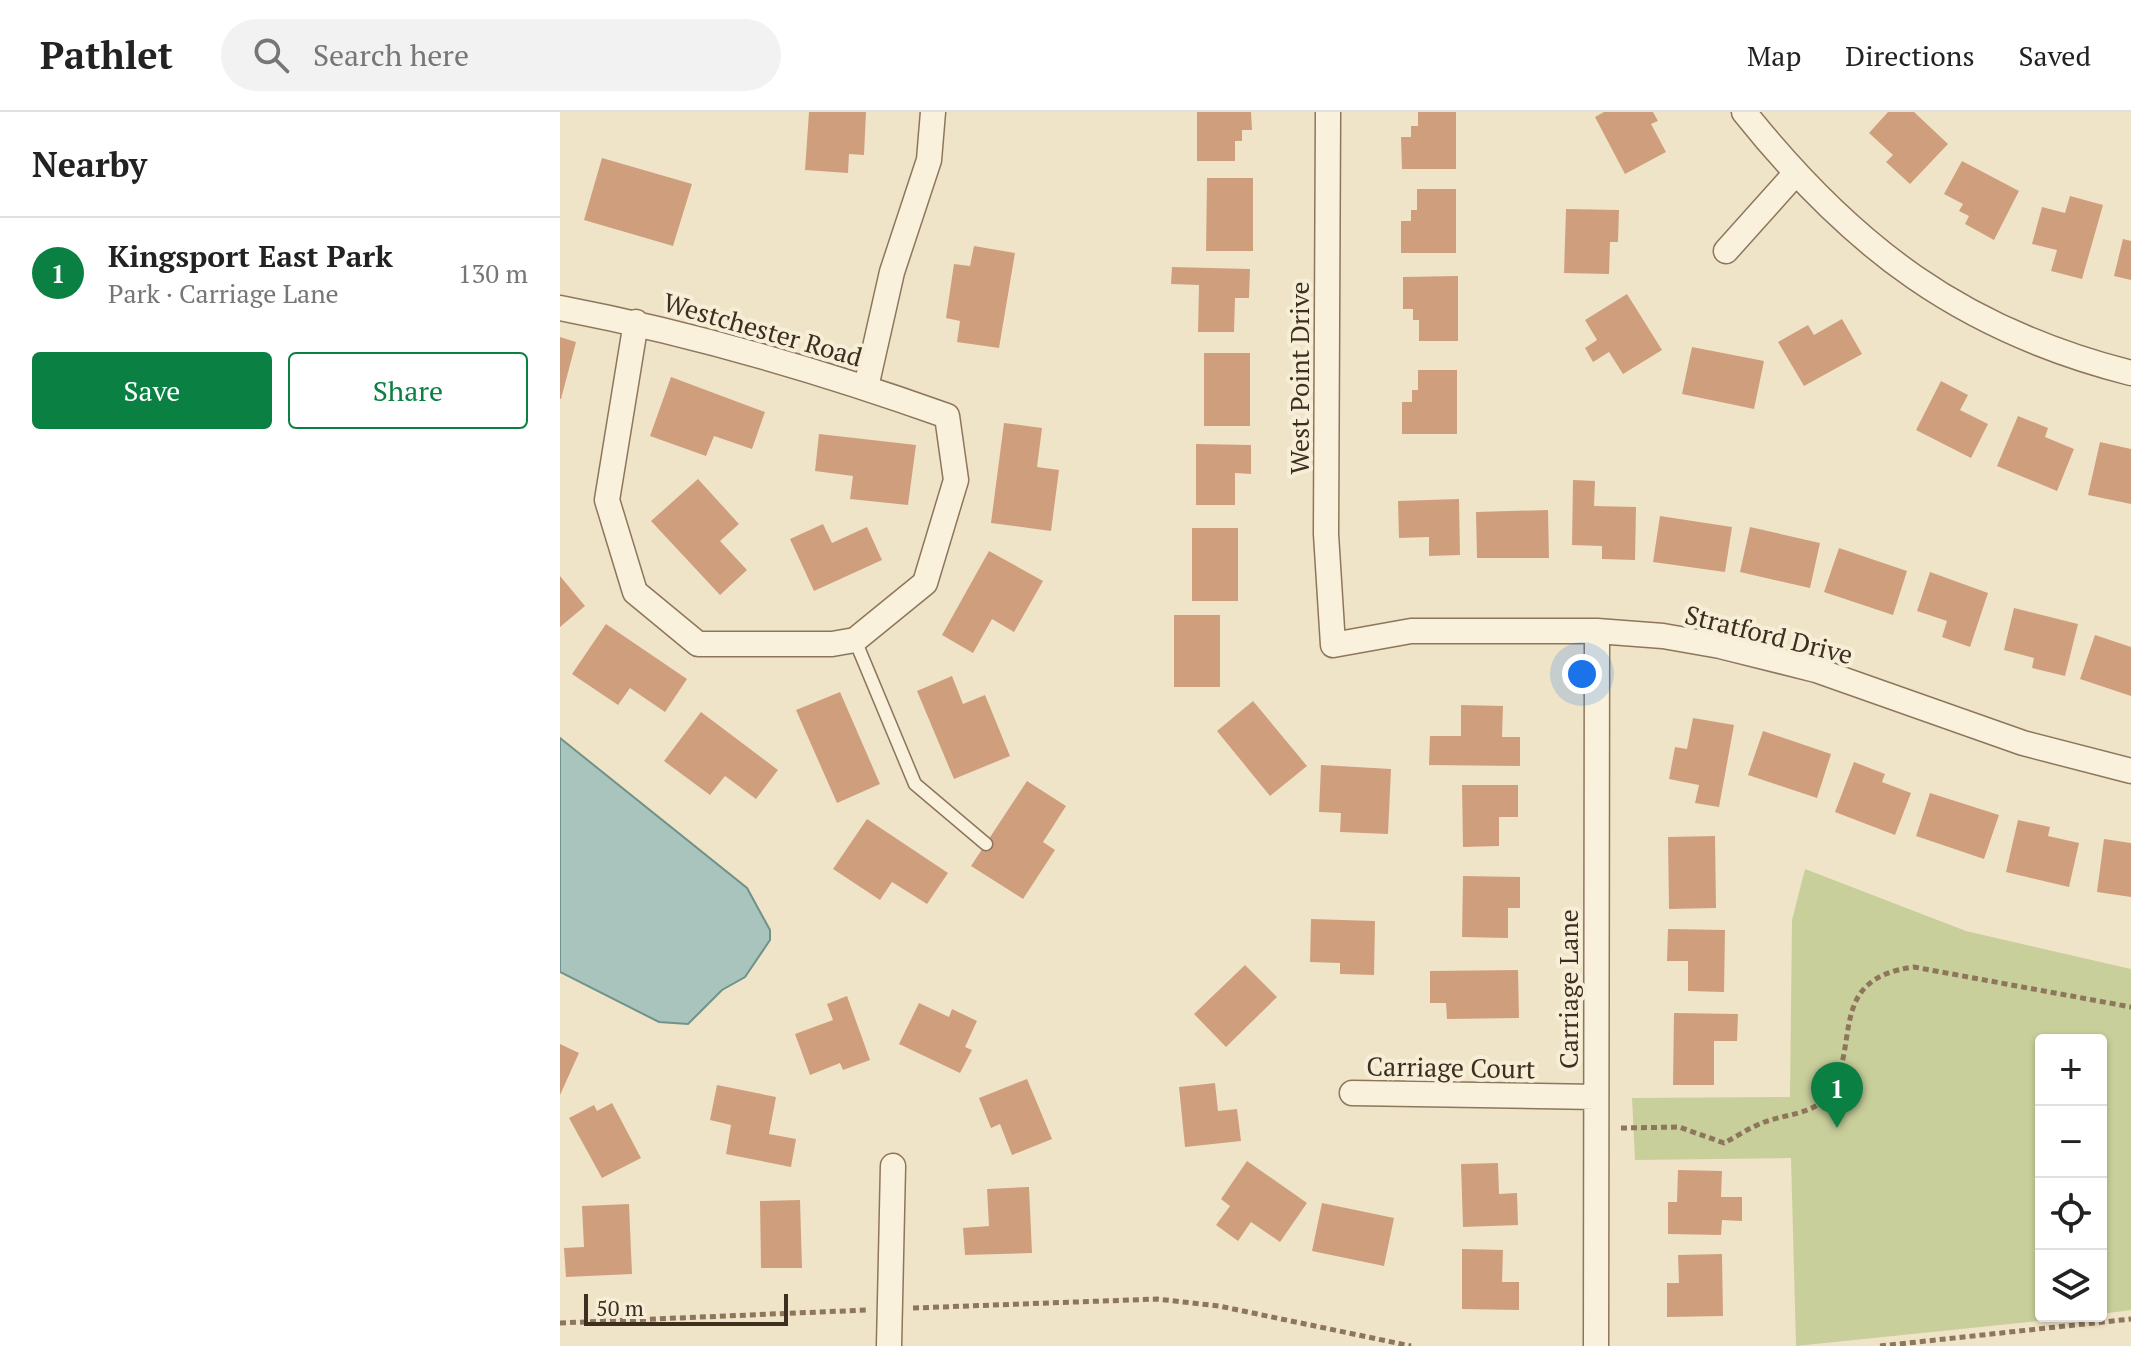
<!DOCTYPE html>
<meta charset="utf-8">
<style>
:root{--surface:#fff;--page:#f2f2f2;--text:#222;--muted:#767676;--line:#e0e0e0;--accent:#0b8043}
body{margin:0;font-family:"PT Serif",serif;background:var(--page);color:var(--text)}
.controls{position:absolute;right:24px;bottom:24px;display:grid;overflow:hidden;border-radius:8px;box-shadow:0 2px 6px #0004}
.controls button{width:72px;height:72px;display:grid;place-items:center;padding:0;border:0;border-bottom:2px solid var(--line);background:var(--surface);color:var(--text);font:40px sans-serif}
.scale{position:absolute;left:24px;bottom:20px;width:204px;box-sizing:border-box;padding-left:8px;border:4px solid #3d2e20;border-top:0;font-size:22px;line-height:28px;white-space:nowrap;color:#3d2e20;-webkit-text-stroke:6px #f7eed8;paint-order:stroke}
.you{position:absolute;left:1022px;top:562px;width:28px;height:28px;margin:-20px;border:6px solid #fff;border-radius:50%;background:#1a73e8;box-shadow:0 0 0 12px #1a73e833}
.badge{display:grid;place-items:center;width:52px;height:52px;border-radius:50%;background:var(--accent);color:#fff;font-size:26px;font-weight:700}
.pin{position:absolute;translate:-50% -66px;filter:drop-shadow(0 2px 4px #0008)}
.pin::after{content:'';position:absolute;top:42px;width:28px;height:24px;background:inherit;clip-path:polygon(0 0,100% 0,50% 100%)}
.list{margin:0;padding:0;list-style:none}
h2{display:flex;justify-content:space-between;align-items:center;height:104px;margin:0;padding:0 32px;font-size:34px}
h2 small{font-size:26px;font-weight:400;color:var(--muted)}
.list li{display:grid;grid-template-columns:52px 1fr auto;gap:24px;align-items:center;box-sizing:border-box;height:112px;padding:0 32px;border-top:2px solid var(--line)}
.list b{display:block;font-size:30px;white-space:nowrap}
.list p{margin:0;font-size:26px;white-space:nowrap;color:var(--muted)}
.list em{font-size:26px;font-style:normal;color:var(--muted)}
.actions{display:flex;gap:16px;padding:24px 32px}
.actions a{flex:1;padding:18px 0;border:2px solid var(--accent);border-radius:8px;text-align:center;font-size:28px;color:var(--accent)}
.actions .main{background:var(--accent);color:#fff}
.icon{flex:none;width:44px;height:44px;fill:none;stroke:currentColor;stroke-width:2;stroke-linecap:round;stroke-linejoin:round}
.map{position:relative;flex:none;width:1571px;height:1234px;overflow:hidden}
header{display:flex;align-items:center;gap:48px;box-sizing:border-box;height:112px;padding:0 40px;background:var(--surface);border-bottom:2px solid var(--line)}
header strong{font-size:38px}
nav{display:flex;gap:44px;margin-inline-start:auto;font-size:28px}
.search{width:560px;height:72px;background:var(--page);display:flex;align-items:center;gap:20px;box-sizing:border-box;padding:0 28px;border-radius:44px;color:var(--muted);font-size:30px}
main{display:flex}
aside{flex:1;background:var(--surface)}
.map>svg:first-child{display:block}
.green{fill:#c9cf9b}
.water{fill:#a9c4bc;stroke:#6f938a;stroke-width:2}
.building{fill:#cf9f7d}
.lines{fill:none;stroke-linecap:round;stroke-linejoin:round}
.service-casing{stroke:#8d765c;stroke-width:15}
.minor-casing{stroke:#8d765c;stroke-width:27}
.path{stroke:#8d765c;stroke-width:5;stroke-dasharray:6 4;stroke-linecap:butt}
.service{stroke:#faf1dc;stroke-width:12}
.minor{stroke:#faf1dc;stroke-width:24}
.labels{text-anchor:middle;dominant-baseline:central;stroke-width:8;stroke-linejoin:round;paint-order:stroke}
.street-label{font-size:26px;fill:#3d2e20;stroke:#f7eed8}
</style>
<header>
<strong>Pathlet</strong>
<div class="search"><svg class="icon" aria-label="search" viewBox="0 0 24 24"><circle cx="10" cy="10" r="6"/><path d="M15 15l6 6"/></svg>Search here</div>
<nav><a>Map</a><a>Directions</a><a>Saved</a></nav>
</header>
<main>
<aside>
<h2>Nearby<small></small></h2>
<ul class="list">
<li><span class="badge">1</span><div><b>Kingsport East Park</b><p>Park · Carriage Lane</p></div><em>130 m</em></li>
</ul>
<div class="actions"><a class="main">Save</a><a>Share</a></div>
</aside>
<div class="map">
<svg width="1571" height="1234" viewBox="0 0 1571 1234">
<rect width="100%" height="100%" fill="#f0e4c8"/>
<path class="green" d="M1245,757L1406,819L1571,857V1198L1541,1202V928H1481V1204H1526L1236,1234L1231,1046L1075,1048L1072,986L1230,985L1232,808Z"/>
<path class="water" d="M0,626L187,776L210,818V828L185,865L162,878L128,912L99,910L0,860Z"/>
<path class="building" d="M249,0H306L304,43L289,42L288,61L245,58Z
M637,0H691L692,18H682V29H675V49H637Z
M858,0H896V57H842L841,25H851V14H858Z
M1044,0H1093L1098,9L1091,12L1106,40L1065,62L1035,5Z
M1328,0H1354L1388,32L1350,72L1326,50L1333,43L1309,21Z
M42,46L132,72L113,134L24,108Z
M1402,49L1459,79L1434,128L1405,112L1409,104L1399,99L1403,92L1384,82Z
M647,66H693V139H646Z
M857,77H896V141H841V109H851V98H857Z
M1510,84L1543,93L1522,167L1491,159L1497,138L1472,132L1482,95L1505,101Z
M1006,97L1059,98L1058,130H1050L1049,162L1004,161Z
M1563,127L1571,129V168L1554,164Z
M414,134L455,141L439,236L397,230L400,209L386,206L394,152L410,154Z
M612,155L690,157L689,186H675L674,220H638L639,173L611,172Z
M898,164V229H859V208H853V197H843V165Z
M1067,182L1102,238L1063,262L1049,240L1033,250L1025,236L1037,228L1025,208Z
M1282,207L1302,242L1244,274L1218,230L1248,213L1254,223Z
M0,225L16,230L1,287H0Z
M1132,235L1204,249L1194,297L1122,282Z
M644,241H690V314H644Z
M858,258H897V322H842V290H852V278H858Z
M111,265L205,300L192,337L154,324L146,344L90,324Z
M1381,269L1408,283L1400,298L1428,312L1411,346L1356,318Z
M1458,304L1488,316L1485,325L1514,337L1497,379L1437,354Z
M444,311L482,316L477,355L499,358L491,419L431,411Z
M259,322L356,333L348,393L290,387L293,364L255,359Z
M1540,330L1571,337V392L1528,383Z
M636,332L691,333V362L675,361V393H636Z
M138,367L179,412L160,429L187,458L160,483L91,409Z
M1013,368L1035,369L1034,394L1076,395L1075,448L1042,447V434L1012,433Z
M899,387L900,443L869,444V425L839,426L838,389Z
M988,398L989,446H917L916,400Z
M1100,404L1172,415L1165,460L1093,450Z
M263,412L272,431L307,415L322,448L254,479L230,427Z
M1190,415L1260,431L1250,476L1180,460Z
M632,416H678V489H632Z
M1279,436L1347,459L1333,503L1264,480Z
M429,439L483,469L454,520L432,507L413,541L382,523Z
M1370,460L1428,481L1410,535L1382,525L1387,509L1357,499Z
M0,464L25,494L0,515Z
M1454,496L1518,512L1505,564L1472,556L1474,546L1444,538Z
M614,503H660V575H614Z
M46,512L127,567L105,600L70,576L58,593L12,562Z
M1535,523L1571,535V584L1520,567Z
M392,564L403,592L425,583L450,644L394,667L357,579Z
M280,580L320,672L277,691L236,598Z
M693,589L747,654L710,684L657,619Z
M901,593L943,594L942,625H960V654L869,653L870,624H901Z
M141,600L218,658L196,687L165,664L150,683L104,649Z
M1133,606L1174,613L1159,695L1135,691L1139,673L1109,667L1115,635L1127,637Z
M1203,619L1271,642L1257,686L1188,663Z
M1294,650L1325,662L1322,670L1351,681L1335,723L1275,700Z
M761,653L831,657L828,722L780,720L781,701L759,700Z
M467,669L506,694L483,730L495,738L463,787L411,754Z
M902,673H958V705H939V734L903,735Z
M1370,681L1439,703L1424,747L1356,724Z
M307,707L388,761L367,792L332,770L320,788L273,757Z
M1458,708L1490,715L1488,724L1519,731L1509,775L1446,760Z
M1155,724L1156,796L1109,797L1108,725Z
M1544,727L1571,731V785L1537,780Z
M903,764L960,765V796H948V826L902,825Z
M751,807L815,809L814,863L780,862V851L750,850Z
M1108,817L1165,818L1164,880L1128,879V849H1107Z
M685,853L717,885L666,935L634,902Z
M958,858L959,906L887,907L886,891H870V859Z
M287,884L310,948L283,958L280,951L250,963L235,922L273,908L267,892Z
M359,891L389,905L392,897L417,909L405,935L412,938L400,961L339,932Z
M1114,901L1178,902L1177,929H1154V973H1113Z
M0,932L19,941L0,983Z
M467,967L492,1027L452,1043L440,1012L431,1016L419,986Z
M655,971L658,999L677,997L681,1029L625,1035L619,975Z
M157,973L216,985L209,1022L236,1027L231,1055L166,1042L171,1013L150,1008Z
M52,991L81,1046L42,1066L9,1006L34,993L37,999Z
M687,1049L747,1091L720,1130L691,1110L678,1129L656,1113L670,1094L661,1087Z
M938,1051L939,1082L957,1081L958,1113L903,1115L901,1052Z
M1118,1058L1162,1059L1161,1085H1182V1109L1162,1108L1161,1123L1108,1122V1090H1117Z
M469,1075L472,1141L405,1143L403,1116L429,1114L427,1077Z
M240,1088L242,1156H201L200,1089Z
M762,1091L834,1106L824,1154L752,1139Z
M69,1092L72,1162L6,1165L4,1136L24,1135L22,1094Z
M902,1137L943,1138L942,1170H959V1198L902,1197Z
M1162,1142L1163,1204L1107,1205V1171H1119L1118,1143Z"/>
<g class="lines">
<defs>
<path id="service" d="M295,528L355,672L426,732"/>
<path id="minor" d="M768,0L766,422L773,533L851,519H1037L1103,524L1160,534L1256,558L1463,631L1571,659
M1184,0C1292,135 1401,218 1571,261
M1166,139L1234,63
M0,196C131,221 261,259 387,304L396,368L365,471L295,528L272,532H138L75,480L47,388L76,210
M306,275L332,160L369,48L373,0
M792,981L1036,985
M329,1234L333,1054
M1036,1234L1037,519"/>
</defs>
<use href="#service" class="service-casing"/>
<use href="#minor" class="minor-casing"/>
<path class="path" d="M1061,1016L1119,1015L1164,1031C1176,1025 1189,1016 1202,1011C1223,1002 1255,1003 1269,982C1302,933 1265,867 1354,855L1571,895
M353,1196L597,1187L659,1194L851,1234
M0,1211L307,1198
M1320,1234L1571,1207"/>
<use href="#service" class="service"/>
<use href="#minor" class="minor"/>
</g>
<g class="labels">
<g class="street-label">
<text transform="translate(203 217) rotate(16)">Westchester Road</text>
<text transform="translate(739 266) rotate(-90)">West Point Drive</text>
<text transform="translate(1209 522) rotate(14)">Stratford Drive</text>
<text transform="translate(1008 877) rotate(-90)">Carriage Lane</text>
<text transform="translate(891 955) rotate(1)">Carriage Court</text>
</g>
</g>
</svg>
<div class="controls">
<button>+</button>
<button>−</button>
<button><svg class="icon" aria-label="locate" viewBox="0 0 24 24"><circle cx="12" cy="12" r="6"/><path d="M12 2v4M12 18v4M2 12h4M18 12h4"/></svg></button>
<button><svg class="icon" aria-label="layers" viewBox="0 0 24 24"><path d="M12 4l9 5-9 5-9-5zM3 14l9 5 9-5"/></svg></button>
</div>
<div class="scale">50 m</div>
<div class="you"></div>
<div class="pin badge" style="left:1277px;top:1016px">1</div>
</div>
</main>
